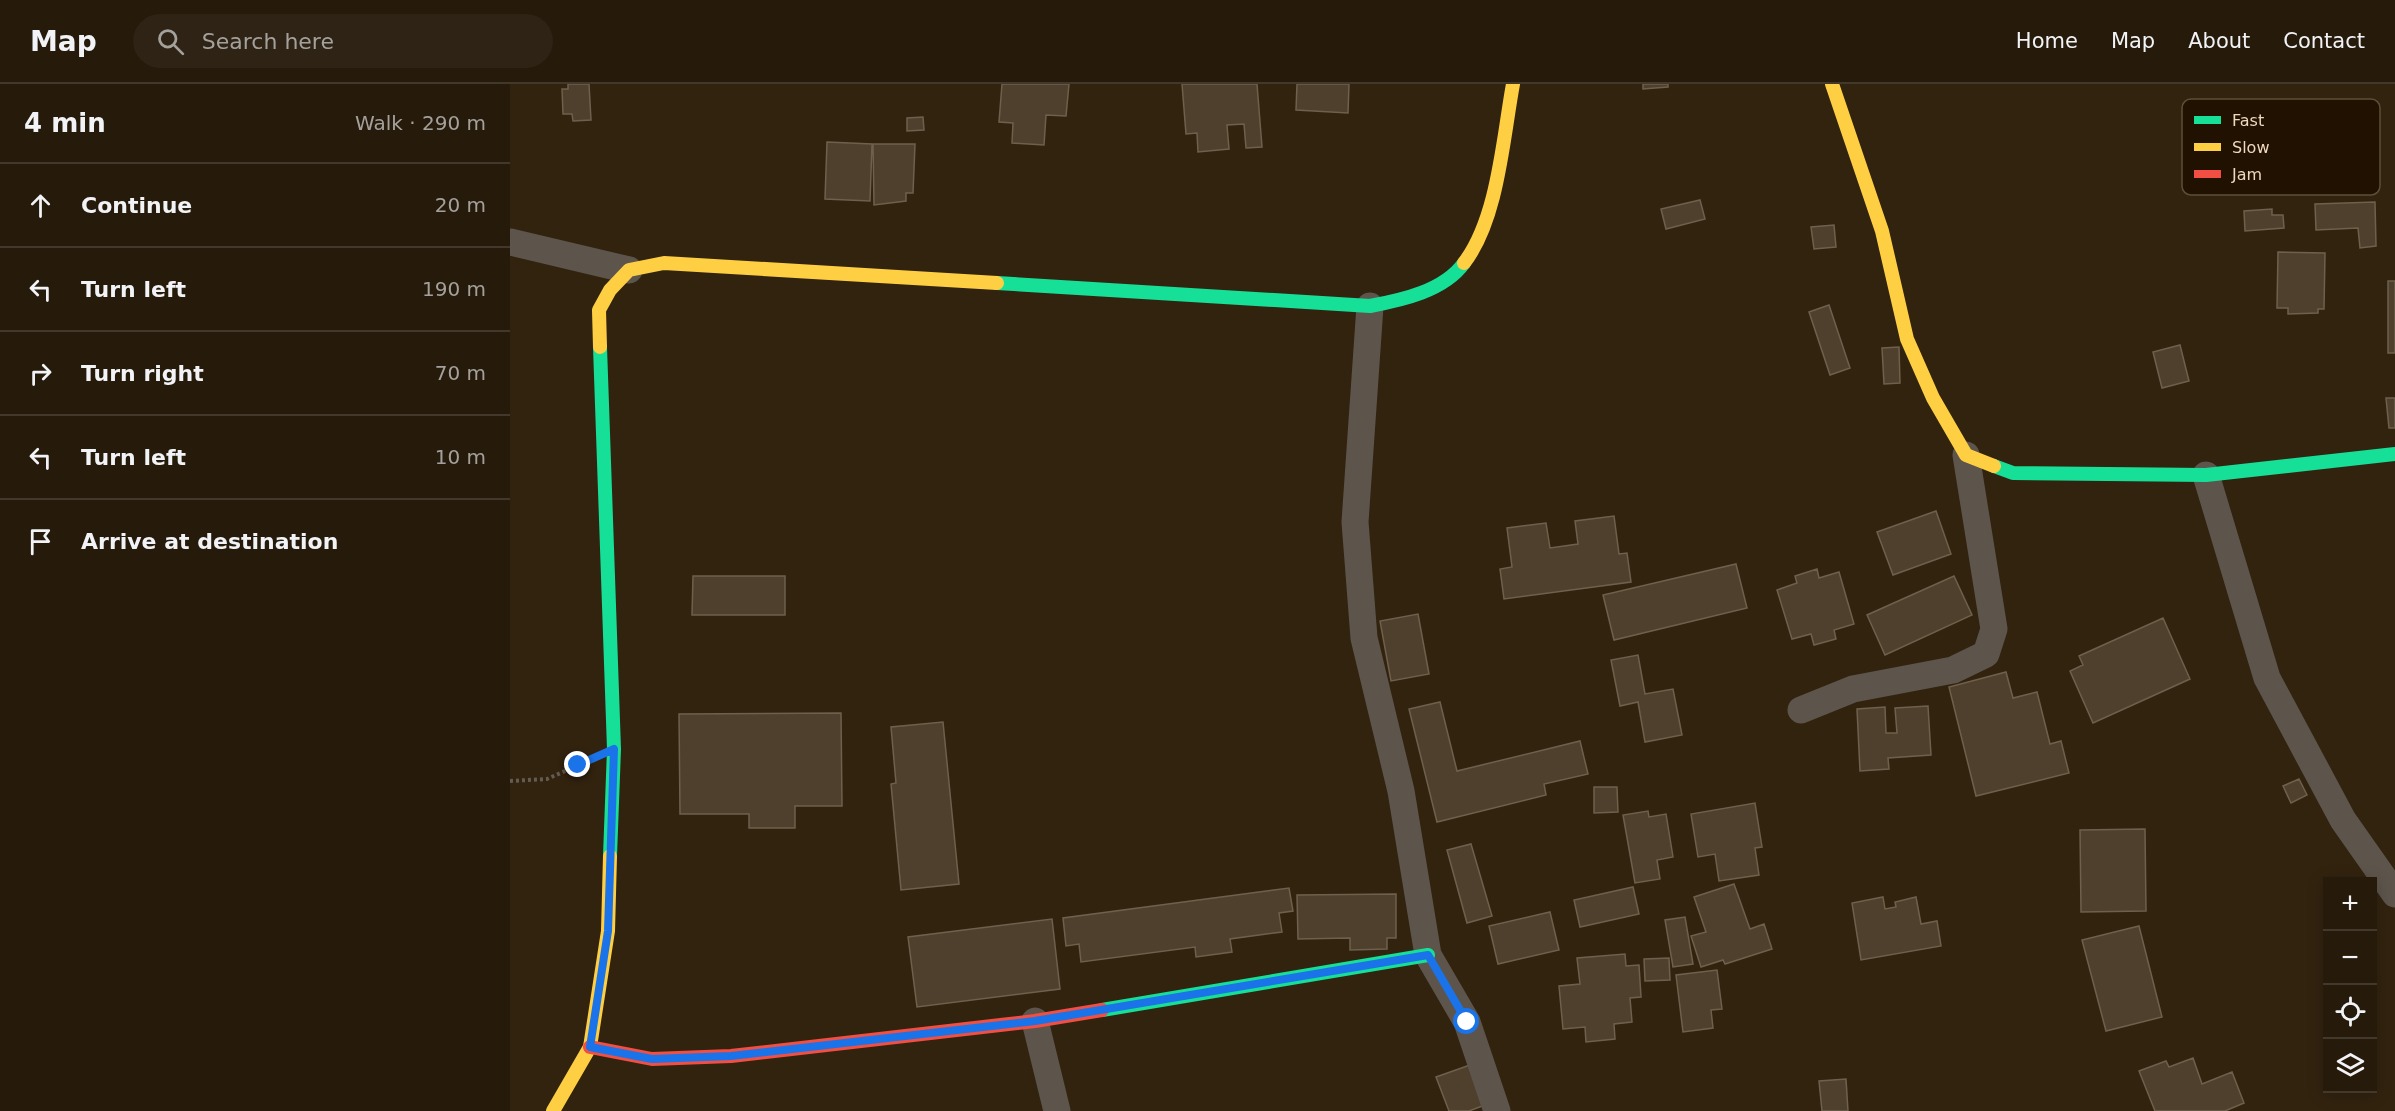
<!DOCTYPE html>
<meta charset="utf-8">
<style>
:root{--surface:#261a0b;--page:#2e2314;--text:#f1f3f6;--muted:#a4a19d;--line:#42382c}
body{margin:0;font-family:"DejaVu Sans",sans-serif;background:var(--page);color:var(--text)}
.controls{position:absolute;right:18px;bottom:18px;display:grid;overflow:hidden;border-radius:0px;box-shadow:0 3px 15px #0003}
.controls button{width:54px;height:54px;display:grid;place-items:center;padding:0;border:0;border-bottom:2px solid var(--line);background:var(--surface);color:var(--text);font:30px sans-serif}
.stop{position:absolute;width:18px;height:18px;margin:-14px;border:4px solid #1a73e8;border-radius:50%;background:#fff}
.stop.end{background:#1a73e8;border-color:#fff;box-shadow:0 2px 6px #0008}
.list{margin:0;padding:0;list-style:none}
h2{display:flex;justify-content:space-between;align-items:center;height:78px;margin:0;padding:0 24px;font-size:26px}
h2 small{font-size:20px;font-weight:400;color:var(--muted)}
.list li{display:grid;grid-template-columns:39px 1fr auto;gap:18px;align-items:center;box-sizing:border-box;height:84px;padding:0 24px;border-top:2px solid var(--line)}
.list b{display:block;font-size:22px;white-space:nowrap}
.list em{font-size:20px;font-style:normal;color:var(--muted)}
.icon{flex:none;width:33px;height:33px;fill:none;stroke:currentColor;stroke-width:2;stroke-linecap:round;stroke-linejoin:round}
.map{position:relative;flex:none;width:1885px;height:1027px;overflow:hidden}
header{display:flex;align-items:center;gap:36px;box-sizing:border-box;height:84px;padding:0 30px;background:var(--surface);border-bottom:2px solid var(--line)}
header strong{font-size:28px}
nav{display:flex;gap:33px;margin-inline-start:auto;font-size:21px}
.search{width:420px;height:54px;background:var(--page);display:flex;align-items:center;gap:15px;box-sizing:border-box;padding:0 21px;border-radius:33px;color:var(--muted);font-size:22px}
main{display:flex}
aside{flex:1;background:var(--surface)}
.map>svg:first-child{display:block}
.building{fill:#4f402e;stroke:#6e604d;stroke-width:1.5}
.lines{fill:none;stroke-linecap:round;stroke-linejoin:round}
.path{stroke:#645c51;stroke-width:4;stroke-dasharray:3 3;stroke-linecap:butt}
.street{stroke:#5d554c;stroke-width:27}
.fast{stroke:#16e098;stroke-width:14}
.slow{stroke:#ffcf43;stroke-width:14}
.jam{stroke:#f24e42;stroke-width:14}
.route{stroke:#1a73e8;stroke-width:8}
.key{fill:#211100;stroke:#5f4d39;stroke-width:1.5}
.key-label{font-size:16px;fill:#efd8bf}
</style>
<header>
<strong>Map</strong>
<div class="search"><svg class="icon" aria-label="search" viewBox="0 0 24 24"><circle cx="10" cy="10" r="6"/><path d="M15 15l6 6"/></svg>Search here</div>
<nav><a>Home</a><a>Map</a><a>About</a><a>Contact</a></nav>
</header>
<main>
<aside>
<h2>4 min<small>Walk · 290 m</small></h2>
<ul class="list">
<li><svg class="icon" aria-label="ahead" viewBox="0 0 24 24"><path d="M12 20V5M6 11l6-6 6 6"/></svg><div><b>Continue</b></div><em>20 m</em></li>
<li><svg class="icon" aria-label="left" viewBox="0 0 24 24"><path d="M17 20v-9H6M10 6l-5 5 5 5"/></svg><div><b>Turn left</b></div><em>190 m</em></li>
<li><svg class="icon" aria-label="right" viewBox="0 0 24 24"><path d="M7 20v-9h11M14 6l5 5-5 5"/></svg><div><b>Turn right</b></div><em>70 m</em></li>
<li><svg class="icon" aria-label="left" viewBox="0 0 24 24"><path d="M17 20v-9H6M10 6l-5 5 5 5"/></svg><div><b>Turn left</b></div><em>10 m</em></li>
<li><svg class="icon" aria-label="arrive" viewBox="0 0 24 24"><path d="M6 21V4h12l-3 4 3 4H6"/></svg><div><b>Arrive at destination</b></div></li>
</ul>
</aside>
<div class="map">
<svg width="1885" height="1027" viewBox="0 0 1885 1027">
<rect width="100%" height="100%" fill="#32230f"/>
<path class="building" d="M58,0H79L81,36L63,37L62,30H53L52,5H58Z
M492,0H559L556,32L536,31L534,61L502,59L503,39L489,38Z
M672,0H747L752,63L736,64L734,40L717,41L719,65L688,68L687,49L676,50Z
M787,0H839L838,29L786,26Z
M1133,0H1158V3L1133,5Z
M413,33L414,46L397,47V34Z
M317,58L362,60L360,117L315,115Z
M363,60H405L403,109H396V117L364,121Z
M1190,116L1195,135L1156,145L1151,125Z
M1865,118L1866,162L1850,164L1848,144L1806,146L1805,120Z
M1762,125V131H1773L1774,144L1735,147L1734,127Z
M1324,141L1326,163L1304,165L1301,143Z
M1768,168L1815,169L1814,225H1808V229L1778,230V224H1767Z
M1878,197H1885V269H1878Z
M1319,221L1340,284L1320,291L1299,228Z
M1670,261L1679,297L1652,304L1643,268Z
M1389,263L1390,299L1374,300L1372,264Z
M1876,314H1885V344H1879Z
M1426,427L1441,470L1383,491L1367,448Z
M1104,432L1109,470L1117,469L1121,498L994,515L990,485L1002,483L997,444L1036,439L1040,464L1068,460L1065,437Z
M1226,480L1237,524L1104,556L1093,511Z
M1307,485L1309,494L1329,488L1344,540L1324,546L1326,555L1304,561L1301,550L1282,555L1267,506L1287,499L1285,492Z
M183,492H275V531H182Z
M1444,492L1462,531L1375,571L1357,531Z
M908,530L919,590L881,597L870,537Z
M1653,534L1680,595L1583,639L1560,587L1573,581L1569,572Z
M1128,571L1135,610L1163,605L1172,651L1135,658L1128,618L1110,622L1101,576Z
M1496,588L1503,614L1527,608L1540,660L1551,657L1559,689L1466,712L1439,603Z
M930,618L947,687L1070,657L1078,690L1034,700L1036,711L927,738L899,625Z
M1418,622L1421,671L1378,674L1379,685L1350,687L1347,625L1375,623L1376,649H1387L1385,624Z
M331,629L332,722H285V744H239V730H170L169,630Z
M433,638L449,800L391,806L381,700L386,699L381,643Z
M1789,695L1797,711L1781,719L1773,702Z
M1084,703H1107L1108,728L1084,729Z
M1245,719L1252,763L1245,764L1249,791L1209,797L1205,770L1188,773L1181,730Z
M1138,727L1139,733L1156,730L1163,773L1147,776L1150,795L1125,799L1113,731Z
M1635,745L1636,827L1571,828L1570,746Z
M961,760L982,832L957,839L937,766Z
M1224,800L1240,845L1254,840L1262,865L1215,880L1213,876L1191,883L1181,852L1196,848L1184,813Z
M1123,803L1129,830L1070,843L1064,816Z
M779,804L783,827L769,829L772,848L720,855L722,868L686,873L685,863L571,878L569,860L556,862L553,834Z
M886,810V854H877V865L840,866V854L788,855L787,811Z
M1373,813L1375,825L1386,823L1385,818L1406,813L1411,840L1427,837L1431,862L1351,876L1342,819Z
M1040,828L1049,866L988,880L979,842Z
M1175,833L1183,880L1163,883L1155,836Z
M542,835L550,905L407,923L398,853Z
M1629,842L1652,933L1596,947L1572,856Z
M1115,870L1116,882L1129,881L1131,913L1120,914L1122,938L1104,940L1105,955L1076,958L1075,943L1053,945L1049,902L1070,900L1067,874Z
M1159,874L1160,896L1135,897L1134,875Z
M1207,886L1212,925L1201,926L1203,944L1173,948L1166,891Z
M1683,974L1692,1000L1722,988L1734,1019L1715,1027H1645L1629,987L1656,977L1659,983Z
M960,981L975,1021L959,1027H939L926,993Z
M1336,995L1338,1027H1312L1309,997Z"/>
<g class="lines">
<path class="path" d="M0,697L37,695L71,680"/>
<path class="street" d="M0,158L119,186
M860,222L845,438L854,554L891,707L918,871L957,938L987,1027
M1696,391L1757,594L1833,736L1885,810
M1291,626L1343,605L1443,586L1476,570L1484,545L1456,371
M525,937L547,1027"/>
<path class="fast" d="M487,199L860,222C892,216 934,207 954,179
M90,263L104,665L100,772
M1484,382L1503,389L1696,391L1885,370
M592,926L918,871"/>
<path class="slow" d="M1322,0L1372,147L1397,255L1423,314L1456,371L1484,382
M954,179C988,135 993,54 1003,0
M90,263L89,226L100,206L119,186L154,179L487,199
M43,1027L80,963L98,847L100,772"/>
<path class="jam" d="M80,963L142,975L221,972L525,937L592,926"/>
</g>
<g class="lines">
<path class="route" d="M68,681L104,665L98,847L80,963L142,975L221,972L525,937L918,871L957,938"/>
</g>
<rect x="1672" y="15" width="198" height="96" rx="9" class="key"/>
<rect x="1684" y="32" width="27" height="8" fill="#16e098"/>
<rect x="1684" y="59" width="27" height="8" fill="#ffcf43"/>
<rect x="1684" y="86" width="27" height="8" fill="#f24e42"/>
<g class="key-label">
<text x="1722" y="42">Fast</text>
<text x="1722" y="69">Slow</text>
<text x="1722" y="96">Jam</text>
</g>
</svg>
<div class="controls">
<button>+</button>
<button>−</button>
<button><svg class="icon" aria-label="locate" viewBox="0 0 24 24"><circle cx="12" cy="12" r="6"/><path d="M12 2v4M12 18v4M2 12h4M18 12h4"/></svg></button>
<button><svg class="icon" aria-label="layers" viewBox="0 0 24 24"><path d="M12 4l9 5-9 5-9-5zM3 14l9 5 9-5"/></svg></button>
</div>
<div class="stop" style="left:957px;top:938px"></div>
<div class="stop end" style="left:68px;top:681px"></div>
</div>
</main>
